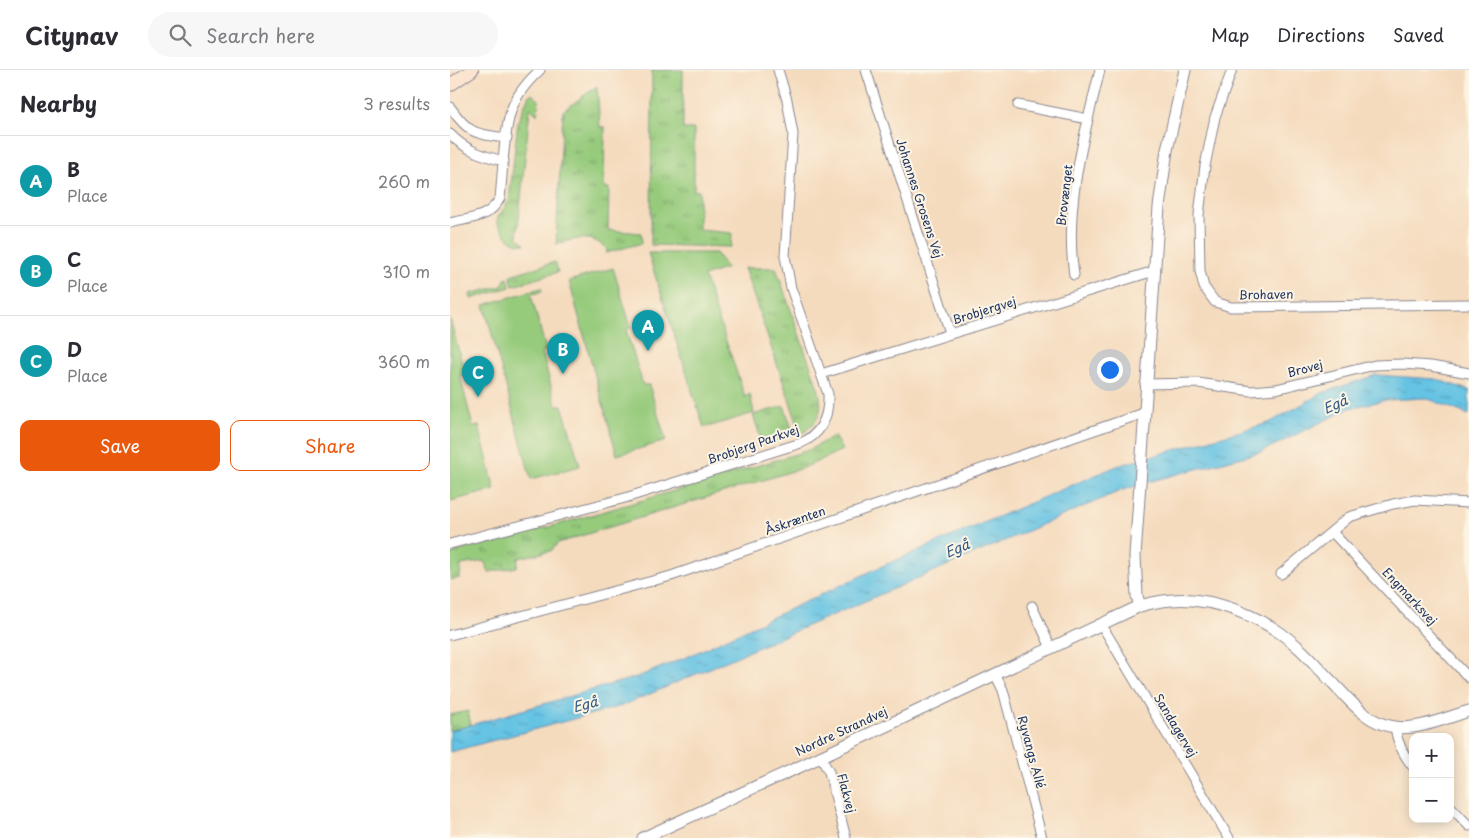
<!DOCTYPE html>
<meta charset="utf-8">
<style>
:root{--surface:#fff;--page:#f7f7f7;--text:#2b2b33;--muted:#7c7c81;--line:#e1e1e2;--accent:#ea580c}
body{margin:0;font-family:"Playpen Sans",sans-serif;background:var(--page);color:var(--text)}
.controls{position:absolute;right:15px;bottom:15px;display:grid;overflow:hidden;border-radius:10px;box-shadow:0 2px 12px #0003}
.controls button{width:45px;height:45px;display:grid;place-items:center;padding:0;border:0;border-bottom:1px solid var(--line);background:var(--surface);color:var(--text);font:25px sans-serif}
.you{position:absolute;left:659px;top:299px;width:18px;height:18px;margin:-12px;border:4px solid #fff;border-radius:50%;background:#1a73e8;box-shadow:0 0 0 8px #1a73e833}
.badge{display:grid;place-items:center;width:32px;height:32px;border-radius:50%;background:var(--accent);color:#fff;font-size:16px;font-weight:700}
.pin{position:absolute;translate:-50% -41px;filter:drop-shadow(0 1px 2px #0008)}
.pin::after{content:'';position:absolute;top:26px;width:18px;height:15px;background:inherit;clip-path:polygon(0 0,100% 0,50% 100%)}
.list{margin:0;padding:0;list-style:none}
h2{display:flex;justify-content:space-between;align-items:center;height:65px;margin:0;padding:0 20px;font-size:21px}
h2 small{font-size:16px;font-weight:400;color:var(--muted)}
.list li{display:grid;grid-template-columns:32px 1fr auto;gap:15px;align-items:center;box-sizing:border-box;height:90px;padding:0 20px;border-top:1px solid var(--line)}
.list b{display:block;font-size:19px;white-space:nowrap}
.list p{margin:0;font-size:16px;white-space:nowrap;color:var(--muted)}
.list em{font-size:16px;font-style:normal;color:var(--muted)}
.actions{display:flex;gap:10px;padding:15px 20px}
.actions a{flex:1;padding:11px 0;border:1px solid var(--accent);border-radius:10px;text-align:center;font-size:18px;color:var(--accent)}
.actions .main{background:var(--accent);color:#fff}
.icon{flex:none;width:28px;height:28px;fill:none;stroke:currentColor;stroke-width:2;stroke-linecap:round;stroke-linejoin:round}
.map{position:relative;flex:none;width:1019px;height:768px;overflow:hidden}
header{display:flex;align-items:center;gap:30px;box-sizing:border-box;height:70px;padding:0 25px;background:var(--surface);border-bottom:1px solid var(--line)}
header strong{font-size:24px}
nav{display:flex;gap:28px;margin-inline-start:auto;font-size:18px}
.search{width:350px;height:45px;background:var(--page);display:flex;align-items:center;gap:12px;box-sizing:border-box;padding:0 18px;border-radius:28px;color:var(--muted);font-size:19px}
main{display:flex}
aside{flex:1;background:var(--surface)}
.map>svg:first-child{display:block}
.grass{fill:url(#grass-tufts);stroke:#587d6d}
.park{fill:#96cb7c;stroke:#587d6d}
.water{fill:url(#water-ripples);stroke:#4079a0}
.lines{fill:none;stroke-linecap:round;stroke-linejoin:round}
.minor-casing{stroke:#88858e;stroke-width:11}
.tertiary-casing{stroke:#88858e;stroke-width:13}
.secondary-casing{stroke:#88858e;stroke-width:14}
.minor{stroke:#fff;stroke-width:9}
.tertiary{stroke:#fff;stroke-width:11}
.secondary{stroke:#fce5d0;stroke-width:12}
.labels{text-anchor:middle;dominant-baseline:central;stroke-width:4;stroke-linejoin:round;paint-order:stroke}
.street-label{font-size:12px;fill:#1b2f5e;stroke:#fcf5e5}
.water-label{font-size:14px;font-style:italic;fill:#315b86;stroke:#fcf5e5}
</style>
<header>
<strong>Citynav</strong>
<div class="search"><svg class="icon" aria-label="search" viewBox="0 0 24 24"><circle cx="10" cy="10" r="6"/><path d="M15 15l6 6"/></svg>Search here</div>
<nav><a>Map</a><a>Directions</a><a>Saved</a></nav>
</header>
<main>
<aside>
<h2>Nearby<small>3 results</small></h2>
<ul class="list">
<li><span class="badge" style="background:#0f9aa8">A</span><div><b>B</b><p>Place</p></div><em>260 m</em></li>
<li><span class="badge" style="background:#0f9aa8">B</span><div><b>C</b><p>Place</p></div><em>310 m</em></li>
<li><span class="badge" style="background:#0f9aa8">C</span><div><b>D</b><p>Place</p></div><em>360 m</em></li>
</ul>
<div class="actions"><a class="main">Save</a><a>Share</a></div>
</aside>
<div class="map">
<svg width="1019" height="768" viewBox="0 0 1019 768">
<defs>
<pattern id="grass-tufts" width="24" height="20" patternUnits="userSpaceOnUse" patternTransform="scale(1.25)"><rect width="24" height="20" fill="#96cb7c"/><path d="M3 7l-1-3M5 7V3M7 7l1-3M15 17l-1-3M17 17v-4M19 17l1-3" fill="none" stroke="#7aa569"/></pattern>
<pattern id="water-ripples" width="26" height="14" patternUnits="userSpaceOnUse" patternTransform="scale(1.25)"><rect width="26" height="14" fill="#65c3e3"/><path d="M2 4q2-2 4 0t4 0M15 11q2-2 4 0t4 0" fill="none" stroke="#529fbb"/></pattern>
</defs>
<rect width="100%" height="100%" fill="#fcf5e5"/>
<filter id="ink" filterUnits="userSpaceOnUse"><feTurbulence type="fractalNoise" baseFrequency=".02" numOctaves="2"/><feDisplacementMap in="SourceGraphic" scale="10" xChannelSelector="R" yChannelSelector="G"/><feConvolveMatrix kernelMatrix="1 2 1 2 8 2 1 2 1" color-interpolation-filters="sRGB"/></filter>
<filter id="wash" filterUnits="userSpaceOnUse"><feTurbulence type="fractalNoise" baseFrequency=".0096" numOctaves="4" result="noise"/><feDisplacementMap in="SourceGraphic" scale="20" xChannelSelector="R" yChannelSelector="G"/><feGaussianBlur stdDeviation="1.12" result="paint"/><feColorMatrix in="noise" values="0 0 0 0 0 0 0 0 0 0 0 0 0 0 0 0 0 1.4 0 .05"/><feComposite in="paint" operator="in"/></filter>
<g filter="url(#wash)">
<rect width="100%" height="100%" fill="#f5dbbe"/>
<path class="grass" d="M202,0H233V59H244V121H249V160L282,163L281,177L201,175Z
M147,16L150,57H155L154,118H159L158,160L191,163L192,173L156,183L157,180C143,163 125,169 106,174L113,41Z
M82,24L89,30L87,45L80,38L67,167L75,174C60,175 54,164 47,152L48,147L59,131L68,51L79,25Z
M105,192L108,202L63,216L60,205Z
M294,198H326L368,318C374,340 370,352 351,364Z
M58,208L60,217L21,229L20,224L52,216L55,209Z
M334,336L344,364L313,375L303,345Z
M384,366L392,380L356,397L108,473L101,481L68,488L67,497L39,502L34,491L11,495L10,508L0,510V483C121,453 240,416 359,380Z
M18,641L21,656L0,661V645Z"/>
<path class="park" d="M198,183H266L277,198L254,206L295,327L300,324L304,343L254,358Z
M163,198L181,257L176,260L193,315H199L216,371L167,385L119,211Z
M91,218L92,221L81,225L96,280L92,282L106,335H112L130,396L81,409L34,235Z
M0,249L15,304L10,306L23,357L29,356L45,420L0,431Z"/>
<path class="water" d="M926,305L985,309L1019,320V345L976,328L936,330L900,338L811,382L705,410L670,421L172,636L0,682V661L190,606L239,586L430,497L667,396L819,353L872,323Z"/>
</g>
<g filter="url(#ink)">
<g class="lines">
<defs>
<path id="minor" d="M416,0L500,263
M782,0L765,47L755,96L749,145L750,201L754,217L765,232L781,237L1019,234
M568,35L638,49
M0,37C19,64 25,64 57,68
M0,64C15,80 33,86 54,91
M0,153C21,148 40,148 50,128C53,102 53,66 61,41C66,25 78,11 90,0
M624,205C614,137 634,65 650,0
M371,304L704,201
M695,314L748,313L801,321L826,319L925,295L952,294L981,296L1019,303
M882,462L1019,608
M0,474L175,428L351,373C372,364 379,346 378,324L341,218L335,186L343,64L337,30L328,0
M831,504L899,447L943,434L965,430L1019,433
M582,536L601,578
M651,554L779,768
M0,565L221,506L694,343
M545,604L553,620L592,768
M945,658C948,674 953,684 963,697
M370,686L379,702L396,768
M1000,736L1019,756"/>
<path id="tertiary" d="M690,536L687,526L685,486L709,137L717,80L735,0
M193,768L349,697L690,536C707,531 725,528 743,530C781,534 821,552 849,578C861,589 872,602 884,614C901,632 918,654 945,657C967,661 998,647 1019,641"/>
<path id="secondary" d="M0,15L22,0"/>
</defs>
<use href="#minor" class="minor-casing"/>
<use href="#tertiary" class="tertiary-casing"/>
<use href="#secondary" class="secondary-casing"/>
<use href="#minor" class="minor"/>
<use href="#tertiary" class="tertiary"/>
<use href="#secondary" class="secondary"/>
</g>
</g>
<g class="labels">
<g class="street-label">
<text transform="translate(614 125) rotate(-83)">Brovænget</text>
<text transform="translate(470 128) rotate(72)">Johannes Grosens Vej</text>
<text transform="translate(816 224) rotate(-1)">Brohaven</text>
<text transform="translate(534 240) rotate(-17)">Brobjergvej</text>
<text transform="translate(855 298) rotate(-14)">Brovej</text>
<text transform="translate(303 374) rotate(-19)">Brobjerg Parkvej</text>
<text transform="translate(345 450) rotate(-19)">Åskrænten</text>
<text transform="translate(960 526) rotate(47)">Engmarksvej</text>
<text transform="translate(726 655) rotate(59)">Sandagervej</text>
<text transform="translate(391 661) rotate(-25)">Nordre Strandvej</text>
<text transform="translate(582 682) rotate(75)">Ryvangs Allé</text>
<text transform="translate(397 723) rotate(75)">Flakvej</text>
</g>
<g class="water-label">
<text transform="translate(885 334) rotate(-24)">Egå</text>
<text transform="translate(507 478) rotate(-23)">Egå</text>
<text transform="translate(135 634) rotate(-15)">Egå</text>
</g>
</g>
</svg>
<div class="controls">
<button>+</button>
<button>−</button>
</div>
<div class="you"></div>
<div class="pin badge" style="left:198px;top:281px;background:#0f9aa8">A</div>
<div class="pin badge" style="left:113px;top:304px;background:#0f9aa8">B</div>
<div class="pin badge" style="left:28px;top:327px;background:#0f9aa8">C</div>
</div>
</main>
